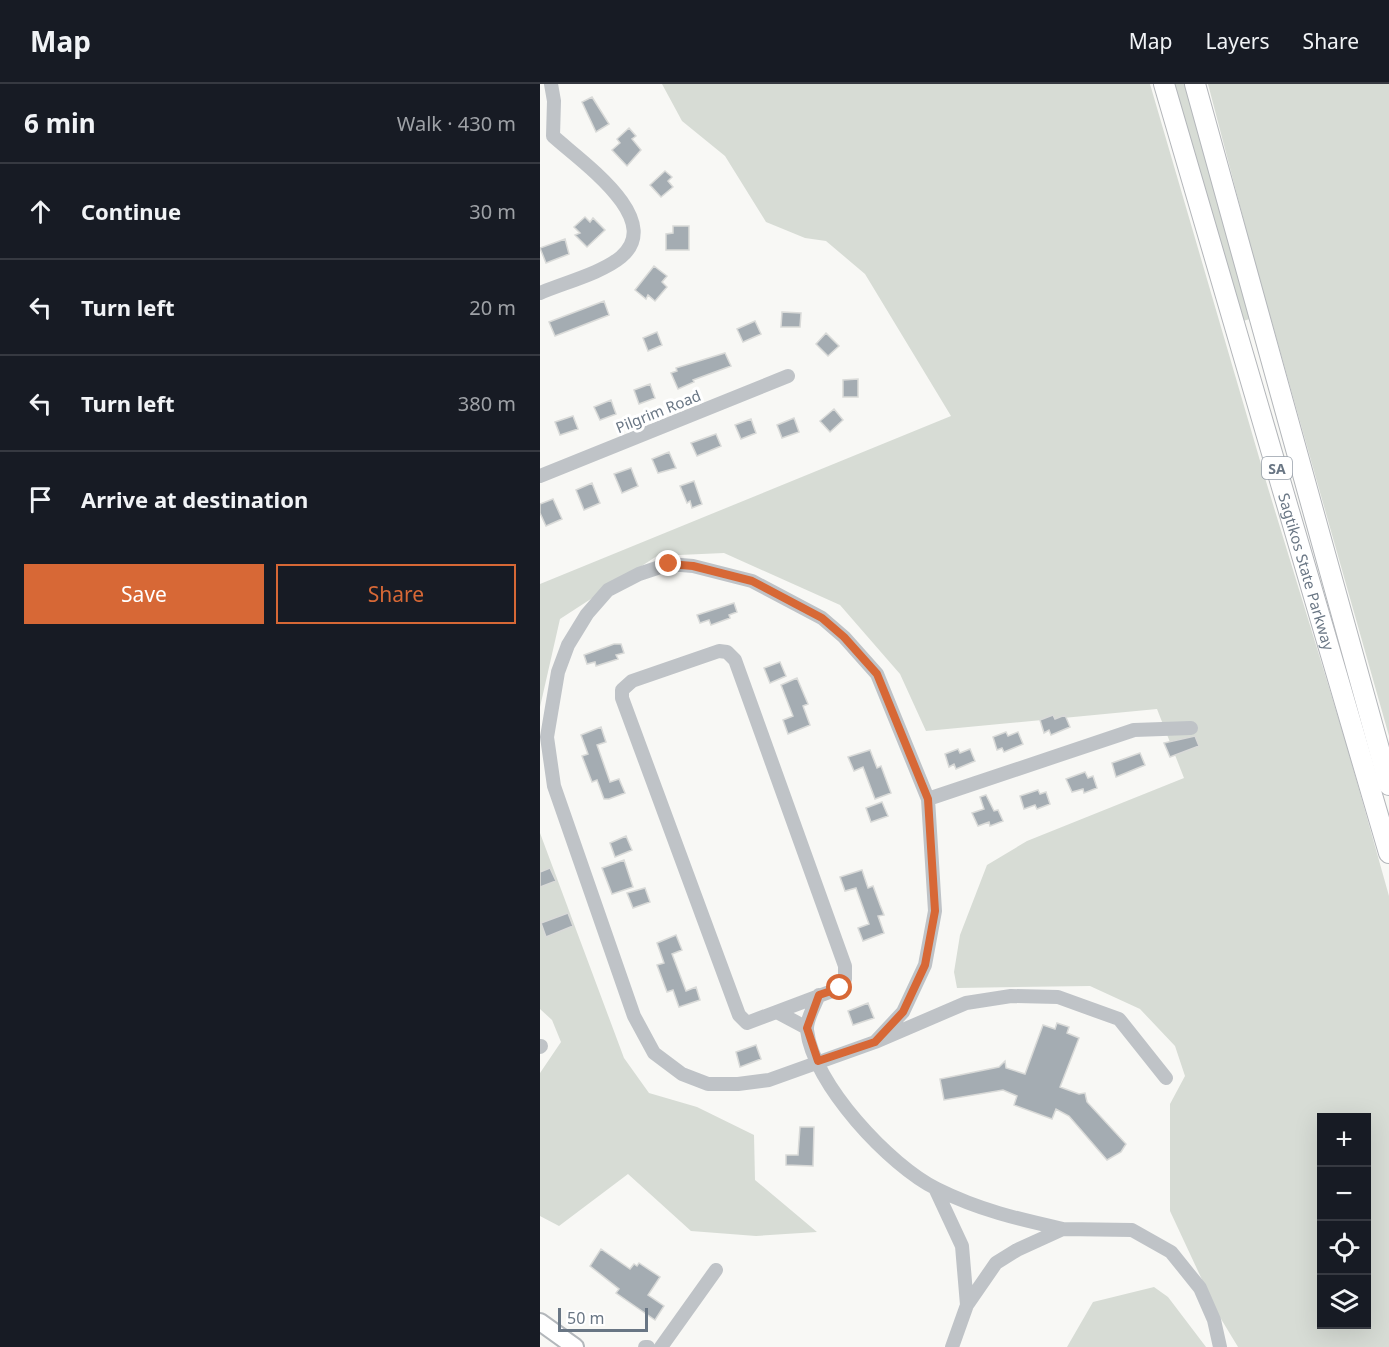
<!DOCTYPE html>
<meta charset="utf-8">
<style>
:root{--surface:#171b24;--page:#242831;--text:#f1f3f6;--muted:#9ea1a6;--line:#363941;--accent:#d76836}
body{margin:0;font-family:"Noto Sans",sans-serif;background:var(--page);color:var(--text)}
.controls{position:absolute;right:18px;bottom:18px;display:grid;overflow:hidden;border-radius:0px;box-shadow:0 6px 24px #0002}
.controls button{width:54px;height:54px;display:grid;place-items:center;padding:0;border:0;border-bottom:2px solid var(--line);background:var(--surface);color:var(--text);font:30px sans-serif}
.scale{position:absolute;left:18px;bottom:15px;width:90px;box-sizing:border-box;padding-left:6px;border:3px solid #697684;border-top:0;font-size:16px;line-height:21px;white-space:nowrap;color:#697684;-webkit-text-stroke:4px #fff;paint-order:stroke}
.stop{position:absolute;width:18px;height:18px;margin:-14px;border:4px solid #d76836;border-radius:50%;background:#fff}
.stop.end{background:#d76836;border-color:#fff;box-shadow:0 2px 6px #0008}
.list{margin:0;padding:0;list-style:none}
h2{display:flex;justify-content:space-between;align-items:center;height:78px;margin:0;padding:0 24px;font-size:26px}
h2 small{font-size:20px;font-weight:400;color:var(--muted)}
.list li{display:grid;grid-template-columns:39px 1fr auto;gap:18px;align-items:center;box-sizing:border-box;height:96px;padding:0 24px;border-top:2px solid var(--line)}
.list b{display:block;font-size:22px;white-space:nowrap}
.list em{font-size:20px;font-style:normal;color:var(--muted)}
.actions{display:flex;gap:12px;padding:18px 24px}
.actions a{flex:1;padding:14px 0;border:2px solid var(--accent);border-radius:0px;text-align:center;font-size:21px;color:var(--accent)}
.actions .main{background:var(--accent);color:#fff}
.icon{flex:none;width:33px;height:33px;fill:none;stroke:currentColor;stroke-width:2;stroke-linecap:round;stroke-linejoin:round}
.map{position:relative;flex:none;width:849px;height:1263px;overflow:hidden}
header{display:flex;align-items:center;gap:36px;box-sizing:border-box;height:84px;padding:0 30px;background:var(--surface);border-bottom:2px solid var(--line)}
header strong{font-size:28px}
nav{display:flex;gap:33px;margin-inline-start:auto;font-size:21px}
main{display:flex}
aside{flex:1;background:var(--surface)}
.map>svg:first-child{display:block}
.green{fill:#d7dcd5;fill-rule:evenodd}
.building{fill:#a4acb2;stroke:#d9dad8;stroke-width:1.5}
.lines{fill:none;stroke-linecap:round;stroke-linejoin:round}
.major-casing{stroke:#b3b7bb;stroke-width:20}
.highway-casing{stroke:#b3b6ba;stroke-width:22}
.minor{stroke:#bfc3c7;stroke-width:14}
.major{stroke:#fff;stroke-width:16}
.highway{stroke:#fff;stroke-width:20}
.route{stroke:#d76836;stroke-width:8}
.labels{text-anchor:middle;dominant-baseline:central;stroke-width:6;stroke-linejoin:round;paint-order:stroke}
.shield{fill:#fff;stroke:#969fa9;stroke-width:1.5}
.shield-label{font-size:14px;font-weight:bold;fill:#697684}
.street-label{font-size:15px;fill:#697684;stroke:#fff}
</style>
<header>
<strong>Map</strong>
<nav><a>Map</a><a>Layers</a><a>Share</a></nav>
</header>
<main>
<aside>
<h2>6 min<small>Walk · 430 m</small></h2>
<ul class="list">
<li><svg class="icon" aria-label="ahead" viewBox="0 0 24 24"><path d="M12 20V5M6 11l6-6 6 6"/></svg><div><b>Continue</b></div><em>30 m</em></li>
<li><svg class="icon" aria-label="left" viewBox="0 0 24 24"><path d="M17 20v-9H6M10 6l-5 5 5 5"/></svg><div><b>Turn left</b></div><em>20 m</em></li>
<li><svg class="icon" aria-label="left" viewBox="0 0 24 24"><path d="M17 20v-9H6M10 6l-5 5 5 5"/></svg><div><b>Turn left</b></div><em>380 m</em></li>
<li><svg class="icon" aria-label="arrive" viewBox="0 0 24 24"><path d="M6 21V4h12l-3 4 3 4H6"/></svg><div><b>Arrive at destination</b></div></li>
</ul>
<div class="actions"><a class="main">Save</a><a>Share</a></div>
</aside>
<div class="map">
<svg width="849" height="1263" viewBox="0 0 849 1263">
<rect width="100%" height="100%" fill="#f8f8f5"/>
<path class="green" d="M122,0H610L728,404L806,659L849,812V1263H698L678,1230L630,1127V1020L645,992L635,962L600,925L550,902L417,904L414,888L420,851L447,781L487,757L644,694L617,625L386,647L360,590L300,521L184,469L117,472L20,535L0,623V500L411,332L325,190L286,157L265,154L226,138L185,72L142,37ZM782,1034H826V1240H782Z
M631,0H649L713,234L700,238Z
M668,0H849V652L712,168Z
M0,749L84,974L109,1009L157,1023L214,1051L215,1096L277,1148L216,1152L151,1147L88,1090L19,1142L0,1132V989L21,958L12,936L0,925Z
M614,1203L628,1213L666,1263H527L553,1218Z"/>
<path class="building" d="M52,13L69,40L56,48L42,18Z
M89,44L96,52L92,55L101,66L87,82L72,66L80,59L77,55Z
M125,87L132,93L128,97L133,103L121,113L110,101Z
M45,133L50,138L53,134L65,146L47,163L35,151L40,149L34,143Z
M133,142H149V166H126V150L133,149Z
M25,155L29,170L6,179L0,164Z
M114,182L127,192L122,198L127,203L115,217L108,211L106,215L95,206Z
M64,217L69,231L15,252L9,238Z
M242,228L261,229L260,243H241Z
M215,237L221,250L203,258L197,245Z
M117,248L122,261L108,267L103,254Z
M286,249L299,262L288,272L276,260Z
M185,269L191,282L153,296L154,298L138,305L131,289L137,287L136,284Z
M318,295V313H303V296Z
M110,300L115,314L99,320L94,306Z
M71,316L76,330L60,336L54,323Z
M294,325L303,336L290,348L280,337Z
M33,332L38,345L20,351L15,338Z
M254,334L259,348L242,354L237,341Z
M211,335L216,349L201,355L195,341Z
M176,350L181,362L157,372L151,359Z
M129,368L136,384L118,389L112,375Z
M91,384L98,402L82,409L74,390Z
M154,397L162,420L152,424L150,417L147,419L140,402Z
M52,399L60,419L44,426L36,406Z
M13,415L22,435L6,442L0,429V420Z
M194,519L197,528L189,531L190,534L171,541L169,536L160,539L157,531Z
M74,560H81L84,569L76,571L78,575L56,582L55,578L47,580L44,571Z
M240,578L246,592L230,599L224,584Z
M257,594L268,620L263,622L270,641L248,650L243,636L253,632L241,601Z
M513,631L515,635L525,631L530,643L511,651L509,646L504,649L500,636Z
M61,643L66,658L57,661L70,698L79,695L85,709L69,715H64L57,696L52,698L42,672L48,670L41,651Z
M466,648L468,652L478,648L483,660L464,668L462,664L457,666L453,653Z
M655,652L659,662L630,673L624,659Z
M418,665L420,669L430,665L435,677L416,685L414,680L409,683L405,670Z
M330,666L337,684L341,682L351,709L335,715L323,683L314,687L308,673Z
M600,669L605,681L576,693L572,679Z
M545,688L548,694L553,692L557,704L544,709L543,705L532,708L526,695Z
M498,706L500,710L506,708L510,720L497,725L495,721L484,725L480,712Z
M446,711L454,727L458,726L463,737L450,742L449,738L438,742L432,729L444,725L440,713Z
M342,718L348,732L331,738L326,724Z
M86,752L92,766L75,773L70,759Z
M84,776L93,803L72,810L62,784Z
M10,784L16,797L0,803V788Z
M322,786L328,804L333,802L340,821L344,831L338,832L344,849L323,857L318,844L329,840L316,804L305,807L300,793Z
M105,804L110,818L93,824L87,809Z
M28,829L33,842L6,853L1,839Z
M136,851L142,866L132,870L146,907L156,903L160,916L139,923L133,906L127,908L117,881L124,879L117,859Z
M328,919L334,934L313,941L308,927Z
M517,939L529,943L527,949L539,954L520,1003L539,1010L545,1009L547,1018L586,1060L581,1068L567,1076L529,1032L516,1025L512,1035L474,1021L477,1012L463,1006L404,1016L400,995L459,983L465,977L466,984L485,990L503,941L515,945Z
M216,961L221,975L200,983L196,968Z
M260,1043H274L273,1082L246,1081V1071H258Z
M61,1165L90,1185L94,1180L97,1182L99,1179L120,1193L108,1211L124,1222L115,1236L76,1209L79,1205L50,1182Z"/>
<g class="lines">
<defs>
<path id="major" d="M0,1238L35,1263"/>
<g id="highway">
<path id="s1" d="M624,0L849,769"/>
<path d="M655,0L849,701"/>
</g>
</defs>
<use href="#major" class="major-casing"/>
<use href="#highway" class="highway-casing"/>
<path class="minor" d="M0,209C23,199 62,189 81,173C126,135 39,76 13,52L14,17L11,0
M0,392L248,292
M179,567L187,568L195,576L305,882V895L300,904L207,939L199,931L82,614V606L92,597Z
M388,715L594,646L651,644
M279,911C275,921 266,936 267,946C273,1000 350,1082 397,1105C439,1126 478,1135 523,1145
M237,928L267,944
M335,958L363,928L385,881L395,827L388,715L337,590L304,553L282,534L212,497L153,482L129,480L99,490L68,506L47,530L28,561L18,588L7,653L14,702L94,932L114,969L142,990L168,1000H198L229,996L335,958L426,919L471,912L518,913L579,935L626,994
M0,963L1,962
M395,1104L422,1162L427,1221
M105,1263H108
M121,1263L176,1186
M412,1263L427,1221L456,1179L477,1166L523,1145L592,1146L631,1168L660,1204L674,1236L680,1263"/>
<use href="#major" class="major"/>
<use href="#highway" class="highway"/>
</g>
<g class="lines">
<path class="route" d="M129,480L153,482L212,497L282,534L304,553L337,590L388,715L395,827L385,881L363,928L335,958L278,977L267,944L279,911L300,904"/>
</g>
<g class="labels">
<rect class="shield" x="722" y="373" width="30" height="22" rx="4.5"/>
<g class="shield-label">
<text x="737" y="384">SA</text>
</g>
<g class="street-label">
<text transform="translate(118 327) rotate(-22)">Pilgrim Road</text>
<text stroke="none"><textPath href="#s1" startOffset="508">Sagtikos State Parkway</textPath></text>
</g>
</g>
</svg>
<div class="controls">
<button>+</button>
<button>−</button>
<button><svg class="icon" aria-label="locate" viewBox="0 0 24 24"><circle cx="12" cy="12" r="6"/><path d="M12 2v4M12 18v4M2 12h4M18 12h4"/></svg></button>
<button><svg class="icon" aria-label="layers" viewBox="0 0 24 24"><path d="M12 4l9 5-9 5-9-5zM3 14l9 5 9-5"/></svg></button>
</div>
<div class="scale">50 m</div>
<div class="stop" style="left:300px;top:904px"></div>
<div class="stop end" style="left:129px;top:480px"></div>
</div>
</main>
